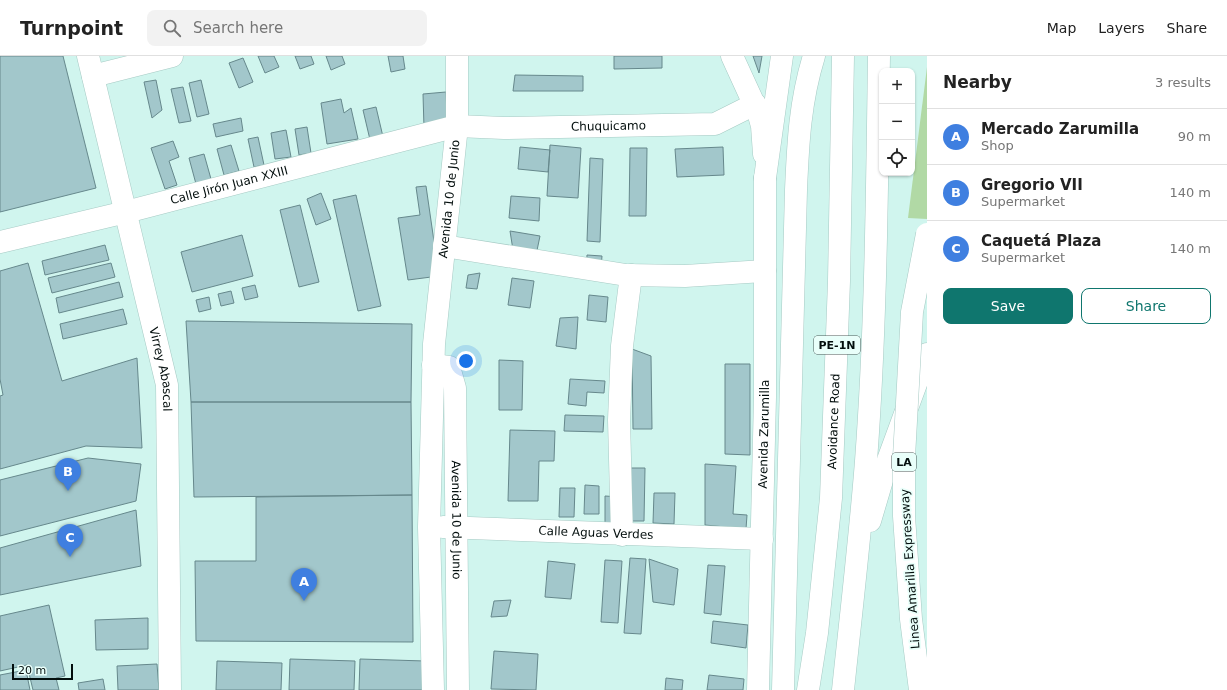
<!DOCTYPE html>
<meta charset="utf-8">
<style>
:root{--surface:#fff;--page:#f2f2f2;--text:#222;--muted:#767676;--line:#e0e0e0;--accent:#0f766e}
body{margin:0;font-family:"DejaVu Sans",sans-serif;background:var(--page);color:var(--text)}
.controls{position:absolute;right:12px;top:12px;display:grid;overflow:hidden;border-radius:8px;box-shadow:0 1px 3px #0004}
.controls button{width:36px;height:36px;display:grid;place-items:center;padding:0;border:0;border-bottom:1px solid var(--line);background:var(--surface);color:var(--text);font:20px sans-serif}
.scale{position:absolute;left:12px;bottom:10px;width:61px;box-sizing:border-box;padding-left:4px;border:2px solid #030e0d;border-top:0;font-size:11px;line-height:14px;white-space:nowrap;color:#030e0d;-webkit-text-stroke:3px #e9fffa;paint-order:stroke}
.you{position:absolute;left:466px;top:305px;width:14px;height:14px;margin:-10px;border:3px solid #fff;border-radius:50%;background:#1a73e8;box-shadow:0 0 0 6px #1a73e833}
.badge{display:grid;place-items:center;width:26px;height:26px;border-radius:50%;background:var(--accent);color:#fff;font-size:13px;font-weight:700}
.pin{position:absolute;translate:-50% -33px;filter:drop-shadow(0 1px 2px #0008)}
.pin::after{content:'';position:absolute;top:21px;width:14px;height:12px;background:inherit;clip-path:polygon(0 0,100% 0,50% 100%)}
.list{margin:0;padding:0;list-style:none}
h2{display:flex;justify-content:space-between;align-items:center;height:52px;margin:0;padding:0 16px;font-size:17px}
h2 small{font-size:13px;font-weight:400;color:var(--muted)}
.list li{display:grid;grid-template-columns:26px 1fr auto;gap:12px;align-items:center;box-sizing:border-box;height:56px;padding:0 16px;border-top:1px solid var(--line)}
.list b{display:block;font-size:15px;white-space:nowrap}
.list p{margin:0;font-size:13px;white-space:nowrap;color:var(--muted)}
.list em{font-size:13px;font-style:normal;color:var(--muted)}
.actions{display:flex;gap:8px;padding:12px 16px}
.actions a{flex:1;padding:9px 0;border:1px solid var(--accent);border-radius:8px;text-align:center;font-size:14px;color:var(--accent)}
.actions .main{background:var(--accent);color:#fff}
.icon{flex:none;width:22px;height:22px;fill:none;stroke:currentColor;stroke-width:2;stroke-linecap:round;stroke-linejoin:round}
.map{position:relative;flex:none;width:927px;height:634px;overflow:hidden}
header{display:flex;align-items:center;gap:24px;box-sizing:border-box;height:56px;padding:0 20px;background:var(--surface);border-bottom:1px solid var(--line)}
header strong{font-size:19px}
nav{display:flex;gap:22px;margin-inline-start:auto;font-size:14px}
.search{width:280px;height:36px;background:var(--page);display:flex;align-items:center;gap:10px;box-sizing:border-box;padding:0 14px;border-radius:8px;color:var(--muted);font-size:15px}
main{display:flex}
aside{flex:1;background:var(--surface)}
.map>svg:first-child{display:block}
.green{fill:#b1d9a5}
.building{fill:#a2c7cb;stroke:#66888c}
.lines{fill:none;stroke-linecap:round;stroke-linejoin:round}
.street-casing{stroke:#a6cac4;stroke-width:23}
.secondary-casing{stroke:#a6cac4;stroke-width:23}
.highway-casing{stroke:#a6cac4;stroke-width:23}
.street{stroke:#fff;stroke-width:22}
.secondary{stroke:#fff;stroke-width:22}
.highway{stroke:#fff;stroke-width:22}
.highway-bridge-casing{stroke:#a6cac4;stroke-width:23;stroke-linecap:butt}
.highway-bridge{stroke:#fff;stroke-width:22}
.labels{text-anchor:middle;dominant-baseline:central;stroke-width:3.5;stroke-linejoin:round;paint-order:stroke}
.shield{fill:#e9fffa;stroke:#485654;stroke-width:1}
.shield-label{font-size:11px;font-weight:bold;fill:#030e0d}
.street-label{font-size:12px;fill:#030e0d;stroke:#e9fffa}
</style>
<header>
<strong>Turnpoint</strong>
<div class="search"><svg class="icon" aria-label="search" viewBox="0 0 24 24"><circle cx="10" cy="10" r="6"/><path d="M15 15l6 6"/></svg>Search here</div>
<nav><a>Map</a><a>Layers</a><a>Share</a></nav>
</header>
<main>
<div class="map">
<svg width="927" height="634" viewBox="0 0 927 634">
<rect width="100%" height="100%" fill="#d0f5ee"/>
<path class="green" d="M927,11V163L908,162Z"/>
<path class="building" d="M0,0H63L96,132L0,156Z
M258,0H274L279,11L265,17Z
M295,0H311L314,8L300,13Z
M326,0H342L345,8L331,14Z
M388,0H403L405,13L391,16Z
M614,0H662V12L614,13Z
M753,0H762L759,17Z
M243,2L253,26L239,32L229,7Z
M515,19L583,20V35H513Z
M156,24L162,54L152,62L144,26Z
M201,24L209,58L197,61L189,27Z
M183,31L191,65L179,67L171,33Z
M446,36L447,60L442,66L424,72L423,38Z
M341,43L344,57L351,52L358,83L327,88L321,47Z
M376,51L384,85L371,88L363,54Z
M241,62L243,75L216,81L213,68Z
M307,71L311,97L299,99L295,73Z
M286,74L291,101L275,103L271,77Z
M258,81L264,109L254,111L248,83Z
M173,85L179,101L169,105L177,129L165,133L151,92Z
M231,89L239,115L224,119L217,93Z
M550,89L581,92L578,142L547,140Z
M520,91L550,94L548,116L518,113Z
M723,91L724,119L677,121L675,93Z
M630,92H647L646,160H629Z
M204,98L211,123L196,128L189,102Z
M590,102L603,103L600,186L587,185Z
M426,130L439,220L408,224L398,162L420,159L416,131Z
M321,137L331,163L316,169L307,143Z
M356,139L381,250L358,255L333,144Z
M511,140L540,142L539,165L509,162Z
M300,149L319,226L299,231L280,154Z
M510,175L540,180L535,204L513,194Z
M242,179L253,220L192,236L181,196Z
M105,189L109,204L45,219L42,205Z
M587,199L602,200L600,224L586,223Z
M28,207L62,325L137,302L142,392L86,390L0,413V340L3,339L0,323V215Z
M111,207L115,221L52,237L48,222Z
M480,217L477,233L466,232L468,219Z
M512,222L534,225L530,252L508,249Z
M119,226L123,241L59,257L56,242Z
M255,229L258,241L245,244L242,232Z
M231,235L234,247L221,250L218,238Z
M589,239L608,241L606,266L587,264Z
M209,241L211,253L199,256L196,244Z
M123,253L127,268L63,283L60,268Z
M578,261L576,293L556,290L560,262Z
M186,265L412,268L411,346H191Z
M632,293L651,300L652,373H633Z
M499,304L523,305L522,354H499Z
M725,308H750V399L725,398Z
M570,323L605,325L604,337L587,336L586,350L568,348Z
M191,346H411L412,439L194,441Z
M565,359L604,360L603,376L564,375Z
M510,374L555,375L554,405H539L538,445H508Z
M88,402L141,408L136,445L0,480V424Z
M705,408L736,410L733,458L747,459L746,473L705,469Z
M628,412H645L644,465H627Z
M585,429L599,430V458H584Z
M560,432H575L574,461H559Z
M654,437H675L674,468L653,467Z
M412,439L413,586L196,585L195,505H256V441Z
M605,440L620,441V469H605Z
M136,454L141,510L0,539V492Z
M630,502L646,503L641,578L624,577Z
M649,503L678,513L674,549L653,546Z
M605,504L622,505L618,567L601,566Z
M548,505L575,508L571,543L545,541Z
M708,509L725,510L721,559L704,557Z
M511,544L507,560L491,561L494,545Z
M49,549L65,620L56,622L59,634H33L27,609L0,615V560Z
M148,562V593L96,594L95,564Z
M713,565L748,569L746,592L711,587Z
M494,595L538,598L536,634L491,633Z
M290,603L355,605L354,634H289Z
M360,603L425,605L424,634H359Z
M217,605L282,607L281,634H216Z
M157,608L159,634H118L117,610Z
M26,614L30,634H0V619Z
M709,619L744,623L743,634H707Z
M666,622L683,624L682,634H665Z
M103,623L105,634H79L78,627Z"/>
<g class="lines">
<defs>
<g id="street">
<path id="s1" d="M88,0L167,329L170,634"/>
<path d="M732,0L759,59L762,70L764,98"/>
<path d="M93,20L172,0"/>
<path id="s2" d="M0,186L126,156L457,70L504,72L715,68L755,48"/>
<path d="M444,190L626,219L685,220L765,215"/>
<path id="s3" d="M433,309L449,311L455,332L458,634"/>
<path id="s4" d="M443,471L762,483"/>
<path d="M622,479L619,364L622,290L631,219"/>
<path id="s5" d="M433,634L429,471L434,288L457,70V0"/>
</g>
<g id="secondary">
<path id="s6" d="M758,634L765,341V122"/>
</g>
<g id="highway">
<path d="M765,122L782,0"/>
<path d="M870,465L888,404L927,298"/>
<path d="M783,634L796,134C798,87 800,45 814,0"/>
<path id="s7" d="M808,634L817,577L831,442L839,225L843,0"/>
<path d="M843,634C851,558 860,482 866,405C876,271 877,135 879,0"/>
</g>
</defs>
<use href="#street" class="street-casing"/>
<use href="#secondary" class="secondary-casing"/>
<use href="#highway" class="highway-casing"/>
<use href="#street" class="street"/>
<use href="#secondary" class="secondary"/>
<use href="#highway" class="highway"/>
<defs>
<path id="highway-bridge" d="M920,634L911,563L904,460V401L912,256L927,178"/>
</defs>
<use href="#highway-bridge" class="highway-bridge-casing"/>
<use href="#highway-bridge" class="highway-bridge"/>
</g>
<g class="labels">
<g class="shield">
<rect x="814" y="280" width="46" height="18" rx="3"/>
<rect x="892" y="397" width="24" height="18" rx="3"/>
</g>
<g class="shield-label">
<text x="837" y="289">PE-1N</text>
<text x="904" y="406">LA</text>
</g>
<g class="street-label">
<text stroke="none"><textPath href="#s2" startOffset="623">Chuquicamo</textPath></text>
<text stroke="none"><textPath href="#s2" startOffset="236">Calle Jirón Juan XXIII</textPath></text>
<text stroke="none"><textPath href="#s5" startOffset="492">Avenida 10 de Junio</textPath></text>
<text stroke="none"><textPath href="#s1" startOffset="322">Virrey Abascal</textPath></text>
<text stroke="none"><textPath href="#s7" startOffset="270">Avoidance Road</textPath></text>
<text stroke="none"><textPath href="#s6" startOffset="256">Avenida Zarumilla</textPath></text>
<text stroke="none"><textPath href="#s3" startOffset="170">Avenida 10 de Junio</textPath></text>
<text stroke="none"><textPath href="#s4" startOffset="153">Calle Aguas Verdes</textPath></text>
<text transform="translate(910 513) rotate(-94)">Linea Amarilla Expressway</text>
</g>
</g>
</svg>
<div class="controls">
<button>+</button>
<button>−</button>
<button><svg class="icon" aria-label="locate" viewBox="0 0 24 24"><circle cx="12" cy="12" r="6"/><path d="M12 2v4M12 18v4M2 12h4M18 12h4"/></svg></button>
</div>
<div class="scale">20 m</div>
<div class="you"></div>
<div class="pin badge" style="left:304px;top:545px;background:#3f7fe0">A</div>
<div class="pin badge" style="left:68px;top:435px;background:#3f7fe0">B</div>
<div class="pin badge" style="left:70px;top:501px;background:#3f7fe0">C</div>
</div>
<aside>
<h2>Nearby<small>3 results</small></h2>
<ul class="list">
<li><span class="badge" style="background:#3f7fe0">A</span><div><b>Mercado Zarumilla</b><p>Shop</p></div><em>90 m</em></li>
<li><span class="badge" style="background:#3f7fe0">B</span><div><b>Gregorio VII</b><p>Supermarket</p></div><em>140 m</em></li>
<li><span class="badge" style="background:#3f7fe0">C</span><div><b>Caquetá Plaza</b><p>Supermarket</p></div><em>140 m</em></li>
</ul>
<div class="actions"><a class="main">Save</a><a>Share</a></div>
</aside>
</main>
